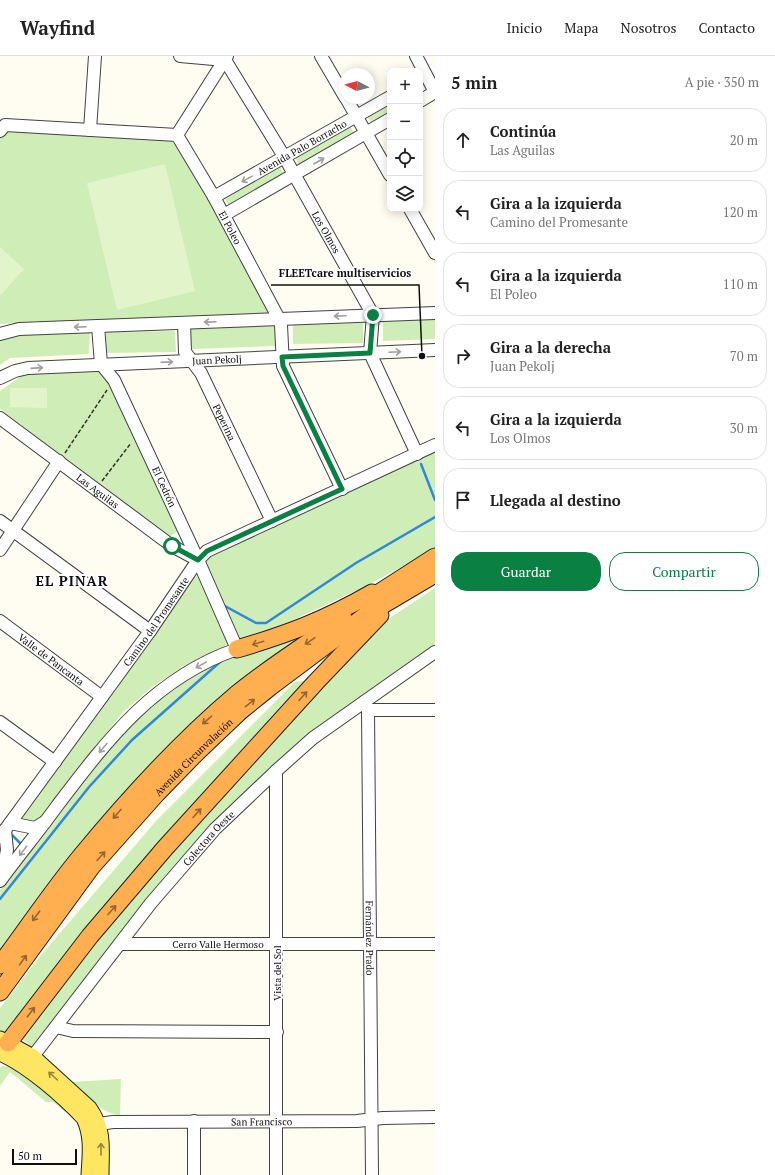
<!DOCTYPE html>
<html lang="es">
<meta charset="utf-8">
<style>
:root{--surface:#fff;--page:#f2f2f2;--text:#222;--muted:#767676;--line:#e0e0e0;--accent:#0b8043}
body{margin:0;font-family:"PT Serif",serif;background:var(--page);color:var(--text)}
.controls{position:absolute;right:12px;top:12px;display:grid;overflow:hidden;border-radius:8px;box-shadow:0 2px 10px #0003}
.controls button{width:36px;height:36px;display:grid;place-items:center;padding:0;border:0;border-bottom:1px solid var(--line);background:var(--surface);color:var(--text);font:20px sans-serif}
.compass{position:absolute;left:339px;top:12px;width:36px;height:36px;border-radius:50%;background:var(--surface);box-shadow:0 2px 10px #0003;rotate:277deg}
.scale{position:absolute;left:12px;bottom:10px;width:65px;box-sizing:border-box;padding-left:4px;border:2px solid #0f0f0f;border-top:0;font-size:11px;line-height:14px;white-space:nowrap;color:#0f0f0f;-webkit-text-stroke:3px #fff;paint-order:stroke}
.stop{position:absolute;width:12px;height:12px;margin:-9px;border:3px solid #0b8043;border-radius:50%;background:#fff}
.stop.end{background:#0b8043;border-color:#fff;box-shadow:0 1px 4px #0008}
.list{margin:0;padding:0;list-style:none}
h2{display:flex;justify-content:space-between;align-items:center;height:52px;margin:0;padding:0 16px;font-size:17px}
h2 small{font-size:13px;font-weight:400;color:var(--muted)}
.list li{display:grid;grid-template-columns:26px 1fr auto;gap:12px;align-items:center;box-sizing:border-box;height:64px;margin:0 8px 8px;padding:0 8px;border:1px solid var(--line);border-radius:16px}
.list b{display:block;font-size:15px;white-space:nowrap}
.list p{margin:0;font-size:13px;white-space:nowrap;color:var(--muted)}
.list em{font-size:13px;font-style:normal;color:var(--muted)}
.actions{display:flex;gap:8px;padding:12px 16px}
.actions a{flex:1;padding:9px 0;border:1px solid var(--accent);border-radius:16px;text-align:center;font-size:14px;color:var(--accent)}
.actions .main{background:var(--accent);color:#fff}
.icon{flex:none;width:22px;height:22px;fill:none;stroke:currentColor;stroke-width:2;stroke-linecap:round;stroke-linejoin:round}
.map{position:relative;flex:none;width:435px;height:1119px;overflow:hidden}
header{display:flex;align-items:center;gap:24px;box-sizing:border-box;height:56px;padding:0 20px;background:var(--surface);border-bottom:1px solid var(--line)}
header strong{font-size:19px}
nav{display:flex;gap:22px;margin-inline-start:auto;font-size:14px}
main{display:flex}
aside{flex:1;background:var(--surface)}
.map>svg:first-child{display:block}
.green{fill:#cfeeb7}
.pitch{fill:#e2f4ca}
.lines{fill:none;stroke-linecap:round;stroke-linejoin:round}
.stream{stroke:#3288d8;stroke-width:2.5}
.minor-casing{stroke:#424242;stroke-width:14}
.major-casing{stroke:#202020;stroke-width:17}
.highway-casing{stroke:#202020;stroke-width:19}
.path{stroke:#313131;stroke-width:1.5;stroke-dasharray:4 2;stroke-linecap:butt}
.minor{stroke:#fff;stroke-width:12}
.major{stroke:#ffe662;stroke-width:15}
.highway{stroke:#ffae50;stroke-width:17}
.oneway{stroke:#9f9f9f}
.oneway2{stroke:#936633}
.oneway3{stroke:#93853d}
.route{stroke:#0b8043;stroke-width:5}
.labels{text-anchor:middle;dominant-baseline:central;stroke-width:4;stroke-linejoin:round;paint-order:stroke}
.street-label{font-size:10px;fill:#0f0f0f;stroke:#fff}
.district-label{font-size:14px;font-weight:bold;letter-spacing:1px;fill:#0f0f0f;stroke:#fff}
.leader{fill:none;stroke:#0f0f0f;stroke-width:1.5}
.callout-dot{fill:#0f0f0f;stroke:#fff;stroke-width:1.5}
.callout-label{font-size:11px;text-anchor:middle;font-weight:bold;fill:#0f0f0f;stroke:#fff;stroke-width:4;stroke-linejoin:round;paint-order:stroke}
</style>
<header>
<strong>Wayfind</strong>
<nav><a>Inicio</a><a>Mapa</a><a>Nosotros</a><a>Contacto</a></nav>
</header>
<main>
<div class="map">
<svg width="435" height="1119" viewBox="0 0 435 1119">
<rect width="100%" height="100%" fill="#fffdf2"/>
<path class="green" d="M390,46V57L372,68L367,60Z
M350,70L354,77L299,109L295,101Z
M14,74L169,84L176,88L269,247L270,257L0,268V82L6,75Z
M280,111L284,119L229,150L225,143Z
M435,263V283L383,285V264Z
M363,267V287L293,288V268Z
M275,270V290L191,293L190,272Z
M175,275L176,296L106,297V276Z
M90,276L89,298L10,302L0,309V285L8,280Z
M94,312L106,317L178,475L168,482L0,353V335L27,316Z
M435,394V493L364,531L248,585H240L206,509L208,502Z
M200,520L227,581V588L221,593L182,611L152,631L122,657L38,767L25,769L20,763L194,521Z
M435,532V590C348,647 269,709 196,785C136,848 88,923 33,992L21,982L108,869L208,754L382,567Z
M341,560L0,897V834L95,707L134,662L192,619L245,596Z
M304,625L305,631L7,977H0V952L42,898L156,765L295,626Z
M2,1010C31,1011 49,1036 68,1054L65,1056L53,1046H46L10,1016L0,1030V1012Z
M121,1023L120,1060C99,1055 86,1041 72,1026Z"/>
<path class="pitch" d="M165,108L195,235L117,254L87,127Z
M0,191L24,213L0,240Z
M10,332H47V352L10,351Z"/>
<g class="lines">
<path class="stream" d="M421,408L435,444
M223,549L256,567H266L356,507L435,461
M10,777L21,788
M0,843L89,731L132,684L220,606"/>
<defs>
<g id="minor">
<path id="s1" d="M180,0L225,4L285,102L373,259L370,297L417,398"/>
<path d="M321,0L345,41"/>
<path d="M416,0L435,36"/>
<path d="M346,42L390,119"/>
<path d="M420,45L435,36"/>
<path d="M90,74L95,0"/>
<path id="s2" d="M0,75L5,69L177,79L214,141L279,263L281,269L283,310L342,433"/>
<path d="M177,79L227,0"/>
<path id="s3" d="M214,141L390,41"/>
<path d="M410,153L435,197"/>
<path d="M224,159L390,63"/>
<path id="s4" d="M184,267L185,296L201,317L272,465"/>
<path d="M0,278L19,273L435,257"/>
<path id="s5" d="M0,322L15,315L28,312L435,294"/>
<path id="s6" d="M0,362L172,490L198,504"/>
<path d="M0,465L150,575"/>
<path d="M0,494L59,405"/>
<path id="s7" d="M0,565L102,641"/>
<path id="s8" d="M364,646L368,654L372,1119"/>
<path d="M368,654H435"/>
<path d="M0,666L55,706"/>
<path d="M276,715V1119"/>
<path d="M10,767L35,772L45,766"/>
<path id="s9" d="M0,781L150,575L198,504L207,495L435,389"/>
<path d="M2,820L7,794L5,774"/>
<path d="M0,825C19,799 39,775 57,750C108,683 154,622 237,593L198,504L114,324L101,308L98,270"/>
<path id="s10" d="M121,888H435"/>
<path d="M56,971L73,975L277,976"/>
<path id="s11" d="M27,1008L151,847L215,773L276,715L313,682L435,596"/>
<path id="s12" d="M90,1073L99,1068L113,1066L357,1065L383,1062L435,1061"/>
<path d="M194,1119V1065"/>
</g>
<path id="major" d="M0,983L33,1001L89,1052C105,1074 101,1094 101,1119
M0,997C28,1009 63,1040 84,1062C93,1081 90,1099 89,1119"/>
<g id="highway">
<path d="M365,546L435,501"/>
<path d="M237,593C288,578 325,564 372,537"/>
<path d="M0,909C27,873 53,834 82,799C129,742 180,686 237,638C271,610 308,588 343,562"/>
<path id="s13" d="M0,936L92,810L157,737L197,696L239,656L270,631L369,557L435,518"/>
<path d="M8,987L90,880L165,792L316,626L380,559"/>
</g>
</defs>
<use href="#minor" class="minor-casing"/>
<use href="#major" class="major-casing"/>
<use href="#highway" class="highway-casing"/>
<path class="path" d="M65,397L107,334
M102,425L131,387"/>
<use href="#minor" class="minor"/>
<use href="#major" class="major"/>
<use href="#highway" class="highway"/>
</g>
<defs><path id="oneway-shaft" d="M-6 0H5M1.5-3L5.5 0L1.5 3" fill="none" stroke-width="1.6" stroke-linecap="round" stroke-linejoin="round"/></defs>
<g class="oneway">
<use href="#oneway-shaft" transform="translate(319 105) rotate(-30)"/>
<use href="#oneway-shaft" transform="translate(247 123) rotate(151)"/>
<use href="#oneway-shaft" transform="translate(340 260) rotate(178)"/>
<use href="#oneway-shaft" transform="translate(210 266) rotate(178)"/>
<use href="#oneway-shaft" transform="translate(80 271) rotate(178)"/>
<use href="#oneway-shaft" transform="translate(395 296) rotate(-3)"/>
<use href="#oneway-shaft" transform="translate(167 306) rotate(-2)"/>
<use href="#oneway-shaft" transform="translate(37 312) rotate(-4)"/>
<use href="#oneway-shaft" transform="translate(201 609) rotate(151)"/>
<use href="#oneway-shaft" transform="translate(103 692) rotate(131)"/>
<use href="#oneway-shaft" transform="translate(23 795) rotate(128)"/>
</g>
<g class="oneway2">
<use href="#oneway-shaft" transform="translate(310 585) rotate(146)"/>
<use href="#oneway-shaft" transform="translate(258 587) rotate(163)"/>
<use href="#oneway-shaft" transform="translate(303 640) rotate(-48)"/>
<use href="#oneway-shaft" transform="translate(250 647) rotate(-39)"/>
<use href="#oneway-shaft" transform="translate(207 664) rotate(139)"/>
<use href="#oneway-shaft" transform="translate(197 757) rotate(-48)"/>
<use href="#oneway-shaft" transform="translate(117 758) rotate(131)"/>
<use href="#oneway-shaft" transform="translate(101 800) rotate(-48)"/>
<use href="#oneway-shaft" transform="translate(112 854) rotate(-49)"/>
<use href="#oneway-shaft" transform="translate(36 860) rotate(127)"/>
<use href="#oneway-shaft" transform="translate(23 904) rotate(-54)"/>
<use href="#oneway-shaft" transform="translate(31 956) rotate(-53)"/>
</g>
<g class="oneway3">
<use href="#oneway-shaft" transform="translate(53 1020) rotate(-138)"/>
<use href="#oneway-shaft" transform="translate(101 1093) rotate(-90)"/>
</g>
<g class="lines">
<path class="route" d="M172,490L198,504L207,495L342,433L283,310L282,301L370,297L373,259"/>
</g>
<g class="labels">
<g class="street-label">
<text stroke="none"><textPath href="#s3" startOffset="101">Avenida Palo Borracho</textPath></text>
<text stroke="none"><textPath href="#s2" startOffset="287">El Poleo</textPath></text>
<text stroke="none"><textPath href="#s1" startOffset="245">Los Olmos</textPath></text>
<text stroke="none"><textPath href="#s5" startOffset="219">Juan Pekolj</textPath></text>
<text stroke="none"><textPath href="#s4" startOffset="110">Peperina</textPath></text>
<text transform="translate(164 431) rotate(65)">El Cedrón</text>
<text stroke="none"><textPath href="#s6" startOffset="122">Las Aguilas</textPath></text>
<text stroke="none"><textPath href="#s9" startOffset="266">Camino del Promesante</textPath></text>
<text stroke="none"><textPath href="#s7" startOffset="64">Valle de Pancanta</textPath></text>
<text stroke="none"><textPath href="#s13" startOffset="305">Avenida Circunvalación</textPath></text>
<text stroke="none"><textPath href="#s11" startOffset="290">Colectora Oeste</textPath></text>
<text stroke="none"><textPath href="#s8" startOffset="237">Fernández Prado</textPath></text>
<text stroke="none"><textPath href="#s10" startOffset="97">Cerro Valle Hermoso</textPath></text>
<text transform="translate(277 917) rotate(-90)">Vista del Sol</text>
<text stroke="none"><textPath href="#s12" startOffset="173">San Francisco</textPath></text>
</g>
<g class="district-label">
<text x="72" y="524">EL PINAR</text>
</g>
</g>
<path class="leader" d="M422 300L419 229H271"/>
<circle class="callout-dot" cx="422" cy="300" r="4"/>
<g class="callout-label">
<text x="345" y="221">FLEETcare multiservicios</text>
</g>
</svg>
<div class="controls">
<button>+</button>
<button>−</button>
<button><svg class="icon" aria-label="locate" viewBox="0 0 24 24"><circle cx="12" cy="12" r="6"/><path d="M12 2v4M12 18v4M2 12h4M18 12h4"/></svg></button>
<button><svg class="icon" aria-label="layers" viewBox="0 0 24 24"><path d="M12 4l9 5-9 5-9-5zM3 14l9 5 9-5"/></svg></button>
</div>
<svg class="compass" viewBox="-18 -18 36 36"><path d="M0-13l5 13h-10z" fill="#e53935"/><path d="M0 13l5-13h-10z" fill="#767676"/></svg>
<div class="scale">50 m</div>
<div class="stop" style="left:172px;top:490px"></div>
<div class="stop end" style="left:373px;top:259px"></div>
</div>
<aside>
<h2>5 min<small>A pie · 350 m</small></h2>
<ul class="list">
<li><svg class="icon" aria-label="ahead" viewBox="0 0 24 24"><path d="M12 20V5M6 11l6-6 6 6"/></svg><div><b>Continúa</b><p>Las Aguilas</p></div><em>20 m</em></li>
<li><svg class="icon" aria-label="left" viewBox="0 0 24 24"><path d="M17 20v-9H6M10 6l-5 5 5 5"/></svg><div><b>Gira a la izquierda</b><p>Camino del Promesante</p></div><em>120 m</em></li>
<li><svg class="icon" aria-label="left" viewBox="0 0 24 24"><path d="M17 20v-9H6M10 6l-5 5 5 5"/></svg><div><b>Gira a la izquierda</b><p>El Poleo</p></div><em>110 m</em></li>
<li><svg class="icon" aria-label="right" viewBox="0 0 24 24"><path d="M7 20v-9h11M14 6l5 5-5 5"/></svg><div><b>Gira a la derecha</b><p>Juan Pekolj</p></div><em>70 m</em></li>
<li><svg class="icon" aria-label="left" viewBox="0 0 24 24"><path d="M17 20v-9H6M10 6l-5 5 5 5"/></svg><div><b>Gira a la izquierda</b><p>Los Olmos</p></div><em>30 m</em></li>
<li><svg class="icon" aria-label="arrive" viewBox="0 0 24 24"><path d="M6 21V4h12l-3 4 3 4H6"/></svg><div><b>Llegada al destino</b></div></li>
</ul>
<div class="actions"><a class="main">Guardar</a><a>Compartir</a></div>
</aside>
</main>
